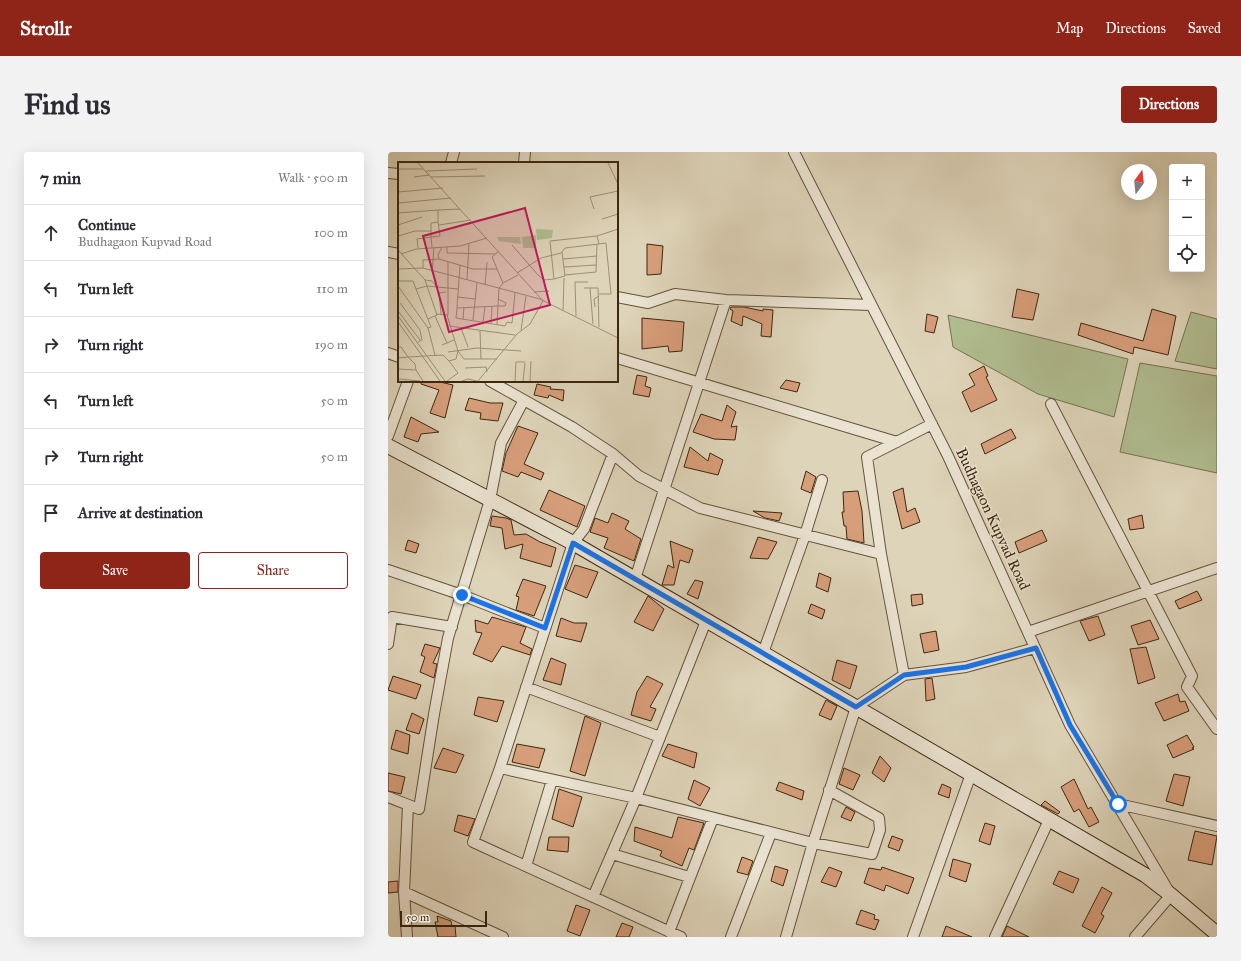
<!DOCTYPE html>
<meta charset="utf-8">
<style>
:root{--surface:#fff;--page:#f2f2f3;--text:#2b2b33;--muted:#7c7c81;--line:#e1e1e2;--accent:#8f2418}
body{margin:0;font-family:"IM FELL Great Primer",serif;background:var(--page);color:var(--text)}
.controls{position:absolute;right:12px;top:12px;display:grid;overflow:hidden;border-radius:4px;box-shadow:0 4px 16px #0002}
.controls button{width:36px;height:36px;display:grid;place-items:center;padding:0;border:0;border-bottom:1px solid var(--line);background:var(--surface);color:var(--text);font:20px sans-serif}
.compass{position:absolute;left:733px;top:12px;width:36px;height:36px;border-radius:50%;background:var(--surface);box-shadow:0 4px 16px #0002;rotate:15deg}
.scale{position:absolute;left:12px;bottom:10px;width:87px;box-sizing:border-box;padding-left:4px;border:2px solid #3e270f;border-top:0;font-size:11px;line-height:14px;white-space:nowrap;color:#3e270f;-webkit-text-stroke:3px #eae3d2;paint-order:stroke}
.stop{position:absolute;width:12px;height:12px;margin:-9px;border:3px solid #1a73e8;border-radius:50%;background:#fff}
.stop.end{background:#1a73e8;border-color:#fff;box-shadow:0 1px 4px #0008}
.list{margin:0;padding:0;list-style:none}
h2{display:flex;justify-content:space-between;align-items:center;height:52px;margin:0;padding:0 16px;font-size:17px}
h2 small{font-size:13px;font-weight:400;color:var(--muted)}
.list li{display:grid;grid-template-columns:26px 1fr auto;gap:12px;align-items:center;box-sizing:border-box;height:56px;padding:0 16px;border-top:1px solid var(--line)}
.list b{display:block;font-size:15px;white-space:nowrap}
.list p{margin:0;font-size:13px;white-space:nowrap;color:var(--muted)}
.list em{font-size:13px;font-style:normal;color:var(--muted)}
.actions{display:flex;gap:8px;padding:12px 16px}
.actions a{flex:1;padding:9px 0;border:1px solid var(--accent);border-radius:4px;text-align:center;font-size:14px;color:var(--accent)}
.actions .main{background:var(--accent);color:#fff}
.icon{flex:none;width:22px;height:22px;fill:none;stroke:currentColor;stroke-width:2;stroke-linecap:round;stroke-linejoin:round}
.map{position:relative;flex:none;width:829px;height:785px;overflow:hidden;border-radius:4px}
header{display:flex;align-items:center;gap:24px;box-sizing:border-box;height:56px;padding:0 20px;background:var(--accent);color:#fff}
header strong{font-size:19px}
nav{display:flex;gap:22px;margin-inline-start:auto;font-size:14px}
.intro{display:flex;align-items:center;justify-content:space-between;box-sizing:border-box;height:96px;padding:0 24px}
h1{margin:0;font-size:28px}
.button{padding:10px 18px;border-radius:4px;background:var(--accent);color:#fff;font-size:14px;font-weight:700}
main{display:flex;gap:24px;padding:0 24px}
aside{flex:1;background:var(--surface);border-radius:4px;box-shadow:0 4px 16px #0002}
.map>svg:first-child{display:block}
.green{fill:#b0bd90;stroke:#777250}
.building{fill:#d79e7a;stroke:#3e270f}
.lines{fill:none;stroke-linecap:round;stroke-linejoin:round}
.street-casing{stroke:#66523a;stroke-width:12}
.secondary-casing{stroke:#3e270f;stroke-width:16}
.street{stroke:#eae3d2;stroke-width:10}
.secondary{stroke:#eae3d2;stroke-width:14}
.route{stroke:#1a73e8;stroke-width:5}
.labels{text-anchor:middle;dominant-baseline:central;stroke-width:3;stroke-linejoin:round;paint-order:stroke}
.street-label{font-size:15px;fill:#3e270f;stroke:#eae3d2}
.inset-road{fill:none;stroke:#9e8f75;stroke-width:1}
.view{fill:#c2185b;fill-opacity:0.15;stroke:#c2185b;stroke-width:2}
.inset-edge{fill:none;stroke:#3e270f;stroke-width:2}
</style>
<header>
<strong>Strollr</strong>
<nav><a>Map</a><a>Directions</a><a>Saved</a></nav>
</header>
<div class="intro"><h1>Find us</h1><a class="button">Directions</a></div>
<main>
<aside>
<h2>7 min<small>Walk · 500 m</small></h2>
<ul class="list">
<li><svg class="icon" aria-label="ahead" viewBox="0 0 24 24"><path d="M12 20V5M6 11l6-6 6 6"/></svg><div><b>Continue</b><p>Budhagaon Kupvad Road</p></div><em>100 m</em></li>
<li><svg class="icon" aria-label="left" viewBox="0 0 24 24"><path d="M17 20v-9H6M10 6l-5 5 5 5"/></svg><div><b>Turn left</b></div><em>110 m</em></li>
<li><svg class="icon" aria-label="right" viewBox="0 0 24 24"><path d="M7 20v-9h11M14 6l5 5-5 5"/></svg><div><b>Turn right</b></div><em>190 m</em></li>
<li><svg class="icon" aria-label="left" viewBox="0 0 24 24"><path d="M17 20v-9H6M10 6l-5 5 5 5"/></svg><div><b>Turn left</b></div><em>50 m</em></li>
<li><svg class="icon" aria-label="right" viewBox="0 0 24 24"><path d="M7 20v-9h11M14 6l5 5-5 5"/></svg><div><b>Turn right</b></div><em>50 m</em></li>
<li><svg class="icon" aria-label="arrive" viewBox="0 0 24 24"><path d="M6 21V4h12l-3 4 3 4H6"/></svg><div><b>Arrive at destination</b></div></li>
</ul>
<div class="actions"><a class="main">Save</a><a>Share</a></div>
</aside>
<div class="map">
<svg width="829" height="785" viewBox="0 0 829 785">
<rect width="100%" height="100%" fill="#ded4b9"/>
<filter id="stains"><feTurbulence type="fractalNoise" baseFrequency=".005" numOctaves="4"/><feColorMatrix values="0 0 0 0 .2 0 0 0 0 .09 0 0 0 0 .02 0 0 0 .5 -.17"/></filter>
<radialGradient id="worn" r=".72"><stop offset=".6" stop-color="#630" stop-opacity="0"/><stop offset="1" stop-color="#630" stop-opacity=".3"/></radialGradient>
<path class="green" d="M803,160L829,167V217L787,209Z
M560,163L740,207L726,265L650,242L565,195Z
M752,211L829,224V321L732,300Z"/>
<path class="building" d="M259,92L275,94L273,122L259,123Z
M629,137L651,142L645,168L624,165Z
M343,155H356L375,159V157L385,158L383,185L373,184L374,172L355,164L354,174L343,169L345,159L342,157Z
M764,157L788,164L780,203L746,195L745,202L690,183L693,171L755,189Z
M539,162L550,165L546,181L537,179Z
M254,166L296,170L294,199L281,200L280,194L254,197Z
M596,214L600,224L598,225L609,248L583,260L574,240L587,233L581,222Z
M249,223L259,225L257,234L263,236L261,245L245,242Z
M398,228L412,231L409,240L392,236Z
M33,229H48L65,233L57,266L42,261L51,238L33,232Z
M149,232L163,235L162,237L176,238L175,249L161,243L160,246L146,243Z
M81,246L102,251H115L110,269L92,267L93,261L77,258Z
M339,253L348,260L343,275L349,274L347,288L326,287L305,280L313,262L334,269Z
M23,265L51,280L33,282L30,290L16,285Z
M130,274L150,281L136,312L156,321L153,328L133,320L130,325L114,319L118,301Z
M623,277L628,286L597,302L593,292Z
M302,295L320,309L322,301L335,308L330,323L296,315Z
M418,319L428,325L423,341L413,337Z
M515,336L519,360L527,356L532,370L514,377L505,340Z
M161,338L197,354L189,375L152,358Z
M470,339L474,359L476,391L459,387L458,374H456L454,360H456L455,340Z
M365,359L394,361L391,369L377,366Z
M224,361L241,369L237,377L253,387L246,409L216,396L220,386L202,380L207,366L220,371Z
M754,363L756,376L742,378L740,367Z
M104,364L118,366L123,368L126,383L138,382L152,390L168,396L163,415L132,406L135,392L117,397L114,376L102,374Z
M654,378L659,389L631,401L627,390Z
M370,385L389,390L380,407L362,406Z
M20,388L31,392L28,401L17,398Z
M282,389L305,398L301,411L292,408L286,433H274L280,413L286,416Z
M187,413L210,420L199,446L177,437Z
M431,421L443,426L440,440L428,435Z
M135,427L158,434L146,464L128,458L131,445L128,444Z
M307,428L315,430L310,447L299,442Z
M809,439L814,448L791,457L787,449Z
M534,442L535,452L524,454L523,443Z
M260,444L276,457L265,479L246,470Z
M423,452L437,458L434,467L420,461Z
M710,464L717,483L701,489L692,469Z
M104,465L138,475L132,491L144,497L142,503L114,494L104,510L85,502L94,481L88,480L87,468L100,472Z
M173,466L186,471H199L193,490L168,484Z
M762,468L771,487L750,493L743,474Z
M548,479L551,498L536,501L532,482Z
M37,492L52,496L45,511L49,512L46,526L32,520L37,505L33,503Z
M758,495L767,526L750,532L742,497Z
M163,506L178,512L173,533L155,528Z
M449,508L469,514L462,537L444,528Z
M5,524L33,533L28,547L0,538Z
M259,524L275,532L262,555L268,557L263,569L243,563L249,540Z
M544,526L547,547L538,549L537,527Z
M790,542L792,550L797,549L801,559L776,569L767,551Z
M90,545L116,549L109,570L86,563Z
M438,548L449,554L443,568L431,563Z
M24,561L36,567L31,582L18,578Z
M197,564L213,571L197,624L182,619Z
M8,578L22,583L20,602L3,597Z
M799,583L806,595L804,596L806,597L785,606L779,593Z
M129,592L157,597L151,616L124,610Z
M280,592L309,601L306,616L274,604Z
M55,596L76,603L68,621L46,616Z
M492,604L503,616L496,630L484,621Z
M456,616L472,623L465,638L451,632Z
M0,621L17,625L13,642L0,639Z
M786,622L802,625L795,654L778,649Z
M686,627L700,657L703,655L711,670L701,675L691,657L686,660L673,635Z
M306,628L322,636L312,654L300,647Z
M391,630L416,639L414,648L388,638Z
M554,632L563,636L561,646L550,642Z
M171,637L194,645L185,675L164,667Z
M657,649L672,660L670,662L653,653Z
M458,655L467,660L463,669L453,665Z
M70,663L87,667L80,684L66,679Z
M290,665L316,671L306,698L301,696L294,714L272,704L274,699L246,689L247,675L284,686Z
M597,671L607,674L602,693L591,689Z
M807,679L829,684L824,713L800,708Z
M504,684L515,688L511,699L500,695Z
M161,685H181L180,700L159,698Z
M354,705L365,709L360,723L349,720Z
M565,707L583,712L578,730L561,724Z
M387,714L400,718L395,734L383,729Z
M441,715L454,720L448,735L433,730Z
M494,715L526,726L520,742L498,733L496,739L476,731L481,716L493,718Z
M671,719L691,727L685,741L665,732Z
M10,729V740L0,741V730Z
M714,735L724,741L713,762L716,764L707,781L694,774Z
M188,753L202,758L192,784L179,779Z
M473,758L487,763L486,767L491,768L487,778L468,772Z
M49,764L63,769L64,774H67L68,785H50L47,770H50Z
M234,771L245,775L241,785H228Z
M558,774L584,785H554Z
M619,774L641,785H614Z"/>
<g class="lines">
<defs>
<path id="street" d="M406,0L560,304L682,573L783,743L747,785
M63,11L66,0
M136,11L137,0
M0,21L11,22
M0,100L11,102
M229,145L260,151L287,142L338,148L483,153
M0,201L11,205
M229,206L509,290
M102,229L184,275L225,302L251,324L312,356L493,402
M663,252L804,524L799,535L829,577
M0,284L20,229
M0,418L74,443L157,476
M247,427L338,148
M640,480L829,416
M0,492L4,465L64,475
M375,501L417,383L434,328
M516,523L578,515L647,496
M138,535L272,585
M112,616L185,391L196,377L225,302
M0,645L31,657L46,562L60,486L102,348L113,291L136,248
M730,652L829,674
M224,702L301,725
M138,714L164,628
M16,740L115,785
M205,745L248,646L318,469
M281,780L325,666
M19,785L16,740L20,653
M293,785L85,690L112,616L248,646L425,691L468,555L516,523L493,402L479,305L544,272
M343,785L383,681
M398,785L425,691L484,702L492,678L491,666L441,638
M525,785L583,622
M607,785L661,668"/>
<path id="secondary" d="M0,294L185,391L757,723L783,743L829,782"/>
</defs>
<use href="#street" class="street-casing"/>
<use href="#secondary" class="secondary-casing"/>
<use href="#street" class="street"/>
<use href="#secondary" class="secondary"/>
</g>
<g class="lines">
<path class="route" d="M74,443L157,476L185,391L468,555L516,523L578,515L648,496L682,573L730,652"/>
</g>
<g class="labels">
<g class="street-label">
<text transform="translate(605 367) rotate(65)">Budhagaon Kupvad Road</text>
</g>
</g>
<g transform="translate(10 10)">
<rect width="220" height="220" fill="#ded4b9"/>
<path d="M138,67L155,68L154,76L139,78ZM138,73V86H125L124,75ZM99,75H122L123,82L101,79Z" fill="#b0bd90"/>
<path class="inset-road" d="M20,1L145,139L132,162L119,172L80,219M210,1L220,22M0,7H25M28,9L79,7M16,15L32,13M33,15L87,14M0,30L45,26M0,41L53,36M196,47L192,35L220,29M0,51L40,48M204,57L220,52M40,60V48L62,47M0,63L24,55M41,63L73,58M0,74L17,69H33M199,74L201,82L208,81L213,132H201M114,83L140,113L146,118L156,117L152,79L199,74L220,67M44,85L40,93L41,97L75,107H99M49,85V91L97,92M20,86L19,77L33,75V61L40,60L42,74L33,75L34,85M0,88L27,118L39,153L30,157M101,89L94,95L105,121L101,126L100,144L59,146L58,156L107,164L109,160L114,161L117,131M3,92L18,87L62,84L89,76M165,97L199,94M166,105L198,103M25,106V98L41,97M0,107L25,106L142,137L220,176M34,110L36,85M119,111L143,96L163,91L167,86L201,82M167,113L198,110L199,82M156,117L167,114L164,90M27,118L34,119L38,124M69,118L71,81M0,119H15L18,127L29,124L60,127M105,121L120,113M87,123L89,100M0,124L30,166M186,126H200L201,165M192,126L195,162M18,127L33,165L30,166L37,193M136,130L151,129M59,135L77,137M2,141L22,168L24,178L20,180M197,145L196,137L201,134M59,146L62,103M165,148L166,116M0,149L22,178M38,152L50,153V100M43,152L41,131L48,130M49,153L60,189M0,154L47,219M37,154L49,181M178,154L177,120H190M65,157L66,145M75,158L79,121M0,160L42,219M85,160L87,145M93,161L94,145M99,163L100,144H107L108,141L100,137M51,164L117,173M63,166L70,185M123,168L128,134M82,169L83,197M44,183L56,178M0,185H3L10,195L45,193L51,199L58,197L60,189L66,197H99M50,190L79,186L123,189M0,196L10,195L17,202L18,208L0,207M67,206L88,205L89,210M18,208L25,219M0,217L22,219M49,219L60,211L51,199M64,219L70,217L79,219M117,219L118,200H127M125,219L127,201M132,219L133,199"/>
<path class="view" d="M127,46L152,143L51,170L25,74Z"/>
<rect width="220" height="220" class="inset-edge"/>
</g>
<rect width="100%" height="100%" filter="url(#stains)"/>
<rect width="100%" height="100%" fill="url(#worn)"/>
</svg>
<div class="controls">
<button>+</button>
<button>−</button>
<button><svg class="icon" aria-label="locate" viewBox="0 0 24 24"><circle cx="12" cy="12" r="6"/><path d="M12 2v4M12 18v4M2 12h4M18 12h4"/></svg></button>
</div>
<svg class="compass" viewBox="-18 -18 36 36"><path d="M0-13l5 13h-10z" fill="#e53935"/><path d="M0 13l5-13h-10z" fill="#7c7c81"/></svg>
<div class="scale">50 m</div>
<div class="stop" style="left:730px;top:652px"></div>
<div class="stop end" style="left:74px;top:443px"></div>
</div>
</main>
